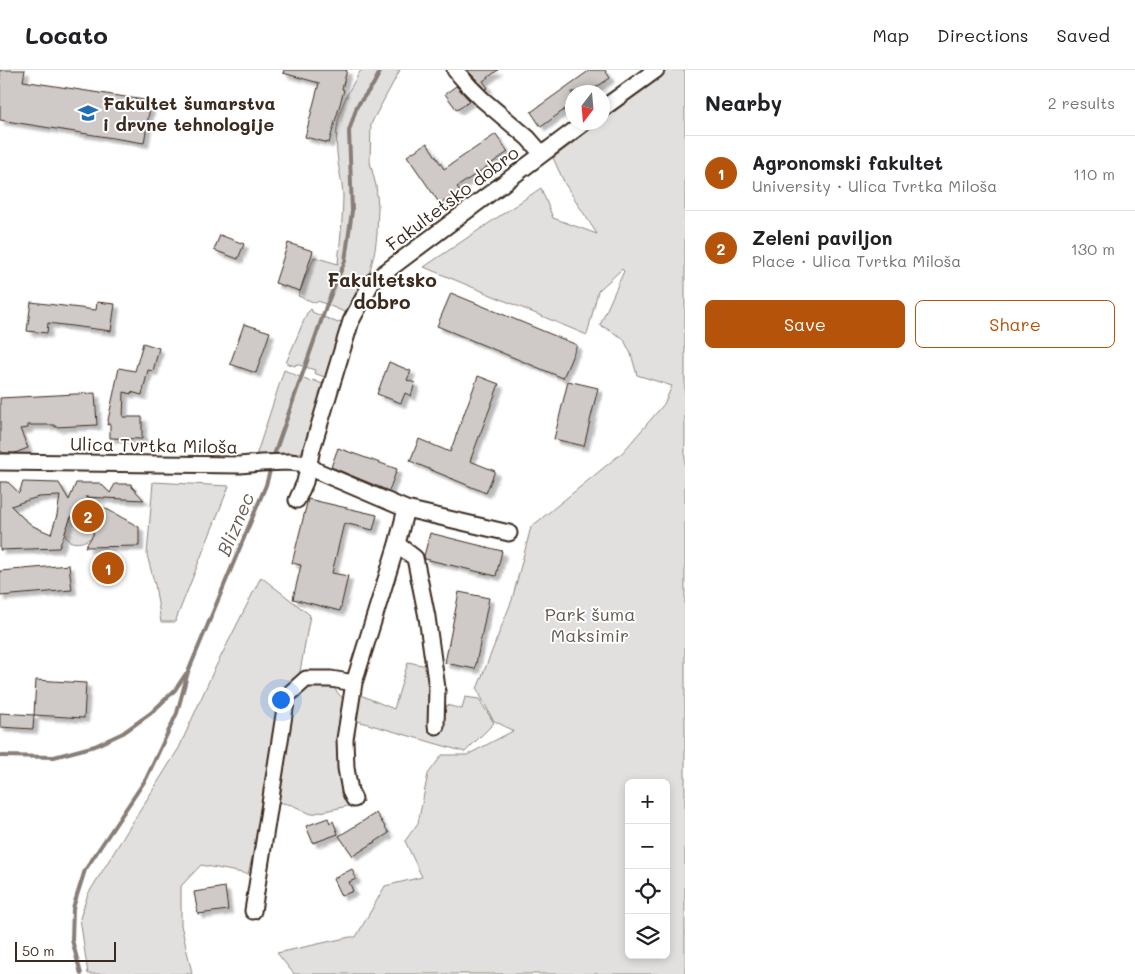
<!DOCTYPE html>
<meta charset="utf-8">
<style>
:root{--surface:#fff;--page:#f2f2f2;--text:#202124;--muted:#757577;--line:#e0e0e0;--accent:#b45309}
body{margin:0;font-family:Mali,sans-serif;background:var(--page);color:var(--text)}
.controls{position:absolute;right:15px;bottom:15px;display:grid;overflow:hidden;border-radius:8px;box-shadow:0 2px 8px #0003}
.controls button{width:45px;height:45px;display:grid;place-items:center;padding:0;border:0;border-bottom:1px solid var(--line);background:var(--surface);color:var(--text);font:25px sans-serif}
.compass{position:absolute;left:565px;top:15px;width:45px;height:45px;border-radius:50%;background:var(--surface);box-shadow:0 2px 8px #0003;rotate:196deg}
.scale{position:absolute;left:15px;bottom:12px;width:101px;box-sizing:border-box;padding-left:5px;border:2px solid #3b2a1e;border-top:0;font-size:14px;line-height:18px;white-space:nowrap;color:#3b2a1e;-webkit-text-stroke:4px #fff;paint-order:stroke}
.you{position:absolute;left:280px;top:629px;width:18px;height:18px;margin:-12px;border:4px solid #fff;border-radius:50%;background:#1a73e8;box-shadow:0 0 0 8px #1a73e833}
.badge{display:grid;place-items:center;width:32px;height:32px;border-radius:50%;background:var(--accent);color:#fff;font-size:16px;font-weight:700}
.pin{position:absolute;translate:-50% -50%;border:2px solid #fff;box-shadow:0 1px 5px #0006}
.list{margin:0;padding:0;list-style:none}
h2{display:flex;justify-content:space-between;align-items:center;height:65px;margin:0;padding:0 20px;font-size:21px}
h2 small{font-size:16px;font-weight:400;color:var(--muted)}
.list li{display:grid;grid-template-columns:32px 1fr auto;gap:15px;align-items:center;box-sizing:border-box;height:75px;padding:0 20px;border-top:1px solid var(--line)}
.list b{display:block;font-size:19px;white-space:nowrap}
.list p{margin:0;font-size:16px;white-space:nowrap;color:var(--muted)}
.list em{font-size:16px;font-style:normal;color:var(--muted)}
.actions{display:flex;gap:10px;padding:15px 20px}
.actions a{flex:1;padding:11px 0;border:1px solid var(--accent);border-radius:8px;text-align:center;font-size:18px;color:var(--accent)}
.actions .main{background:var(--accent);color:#fff}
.icon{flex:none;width:28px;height:28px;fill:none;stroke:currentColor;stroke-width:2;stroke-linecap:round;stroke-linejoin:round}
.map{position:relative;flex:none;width:685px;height:904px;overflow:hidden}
header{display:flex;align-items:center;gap:30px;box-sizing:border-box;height:70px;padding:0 25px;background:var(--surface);border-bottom:1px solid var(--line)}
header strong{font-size:24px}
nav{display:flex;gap:28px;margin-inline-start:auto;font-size:18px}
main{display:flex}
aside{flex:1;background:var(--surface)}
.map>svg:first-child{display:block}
.green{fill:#e2e0de;stroke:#8e857e;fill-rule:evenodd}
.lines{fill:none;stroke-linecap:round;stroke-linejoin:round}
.stream{stroke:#887e77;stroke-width:4}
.building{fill:#cfcac7;stroke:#3b2a1e;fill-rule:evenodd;filter:url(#shadow)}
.minor-casing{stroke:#3b2a1e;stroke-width:19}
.minor{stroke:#fff;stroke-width:15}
.labels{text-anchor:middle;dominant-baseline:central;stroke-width:4;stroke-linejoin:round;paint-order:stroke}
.poi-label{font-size:18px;font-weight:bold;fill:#3b2a1e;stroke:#fff;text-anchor:start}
.street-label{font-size:18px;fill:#3b2a1e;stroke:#fff}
.park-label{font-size:18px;fill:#65584e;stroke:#fff}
.neighbourhood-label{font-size:19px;font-weight:bold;fill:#3b2a1e;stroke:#fff}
.water-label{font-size:19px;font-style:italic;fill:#685b52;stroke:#fff}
</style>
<header>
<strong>Locato</strong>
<nav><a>Map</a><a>Directions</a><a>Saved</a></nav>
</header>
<main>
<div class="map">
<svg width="685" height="904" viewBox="0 0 685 904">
<defs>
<filter id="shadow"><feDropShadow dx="4.5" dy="4.5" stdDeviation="1" flood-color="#0004"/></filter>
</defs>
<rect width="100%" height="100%" fill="#fff"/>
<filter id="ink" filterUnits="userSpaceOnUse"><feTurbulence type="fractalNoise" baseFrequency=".02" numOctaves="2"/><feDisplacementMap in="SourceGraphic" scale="10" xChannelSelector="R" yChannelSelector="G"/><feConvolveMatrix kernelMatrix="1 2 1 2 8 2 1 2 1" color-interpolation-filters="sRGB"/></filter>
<g filter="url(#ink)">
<path class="green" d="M361,0H400L373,50L371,55L370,92L376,116L378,136L377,164L375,180L368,209L347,243L318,231L316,233L298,226L314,187L338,194C340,171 343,148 343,125C342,111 338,97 337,83C334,46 343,30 361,0Z
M668,0H685V904H294L277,883L350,867H356L385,816L422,807L405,771L418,753L428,704L442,685H467L513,661L493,650L477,619L512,530L531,457L623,382L664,334L672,316L637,305L631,284L623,268L600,255L624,201L622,199L598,221L587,265L424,197L541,118L553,148L597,164L565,114L553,88L599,53L602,52L603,50ZM629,713H666V885H629Z
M311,239L312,240V242L338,253L339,251L345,253L327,308L314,303L315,300L296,294L295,296L286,293L307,243Z
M284,300L311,312L313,310L325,315L305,380L293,386V383L264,384V386H256Z
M153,412L229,416L175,552H161L155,515L147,485Z
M81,446L87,449L93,456V465C88,472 74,476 67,469C62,465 68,450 73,447C74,447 79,446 81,446Z
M261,507L310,545L298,613L326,609L344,630L340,686L348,736L311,744L292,735L273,731L263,746L248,804L201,795L181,816V855L192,903L191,904H88L80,848L88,824L179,678L213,602Z
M408,592L432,597V606L428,627L435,630L441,660L446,635L462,639L465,627L479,629L494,653L465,682L354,650L358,624L394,639Z"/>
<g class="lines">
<path class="stream" d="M273,388L327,234L345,191L352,141L349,61L357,36L373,15L381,0
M0,686L54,687L95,676L123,663L151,643L175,620L185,605
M81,904L72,870L73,838L85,800L146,709L177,643L188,602L266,415L271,397"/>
</g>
<path class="building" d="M0,0H25L23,11L151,31L144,73L0,50Z
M284,0H347L342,19L344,20L329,73L305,67L319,13L283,3Z
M467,0H498L483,11L488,18L486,19Z
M590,0H605L610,8L589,22H572V34L541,57L531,42Z
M456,16L470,31L457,40L445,24Z
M496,64L508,82L457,117L460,121L440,134L407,86L427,73L444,99Z
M220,165L244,174L238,189L214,180Z
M288,173L313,181L300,221L275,213Z
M451,223L577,275L563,308L437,256Z
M31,232L96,240L97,232L115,234L111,261L48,253L47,263L27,261Z
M244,254L270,262L256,303L230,294Z
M143,273L159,278L153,301L148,300L142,325L131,322V324L124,322L123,347H142V369L110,368V354L107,355L119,298L135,301Z
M389,292L411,301L407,310L415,313L411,326L405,323L401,333L377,324Z
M478,306L499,314L470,391L495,401L486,423L410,391L419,369L450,382Z
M568,311L598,318L584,376L554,369Z
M95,323L97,355L55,357V355H28V358L20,359L28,378L15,383H4L0,381V328Z
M338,378L397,399L389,421L331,397Z
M0,412H8L19,423L23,412L59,413L69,430L76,413H100L110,423L115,414H131L132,417L144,430L85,427L139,457V476L85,477L93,465L94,457L90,452L83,446L71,447L59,478L0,480ZM60,426L57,445L51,464L33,456L23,448L11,436L28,430L39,427Z
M308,429L377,445L373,460L344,453L332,503L348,506L340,541L293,529L301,495L292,493Z
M430,463L502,481L496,506L425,489L424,486Z
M69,495L72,520L0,526V501Z
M459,522L489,528L475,599L445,593Z
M36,610L86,613L84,648L34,645Z
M0,643L34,645L33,659L0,657Z
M376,743L389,763L353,786L339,766Z
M328,748L330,753L333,751L338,764L313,773L306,756Z
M352,799L356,809L349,812L353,821L341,826L333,809Z
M225,817L228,840L198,844L194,822Z"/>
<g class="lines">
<defs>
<path id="minor" d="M455,0L469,16L482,29L528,68L542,84
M602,39L656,0
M0,392L240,395L261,393L289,392L308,394L317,401L406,439L509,463
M297,430L305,412L312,379L351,251L372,212L585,52
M406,439L397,474L415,488L427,547L437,618L436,656
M354,729L350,721L346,698L345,669L354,613L397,474
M253,841L287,626L306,609H331L354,613"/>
</defs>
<use href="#minor" class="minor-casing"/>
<use href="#minor" class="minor"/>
</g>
</g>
<defs>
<symbol id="university-bare" viewBox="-9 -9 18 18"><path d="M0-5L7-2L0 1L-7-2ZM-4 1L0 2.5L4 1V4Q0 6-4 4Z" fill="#1f6fb2" stroke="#fff" stroke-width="2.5" paint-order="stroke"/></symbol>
</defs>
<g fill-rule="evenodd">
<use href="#university-bare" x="74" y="29" width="28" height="28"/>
</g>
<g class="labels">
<g class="poi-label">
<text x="103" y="33">Fakultet šumarstva<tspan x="103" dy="21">i drvne tehnologije</tspan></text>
</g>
<g class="street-label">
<text transform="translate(452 128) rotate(-37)">Fakultetsko dobro</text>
<text transform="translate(154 375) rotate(1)">Ulica Tvrtka Miloša</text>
</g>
<g class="park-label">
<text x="590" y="544">Park šuma<tspan x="590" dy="21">Maksimir</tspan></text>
</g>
<g class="neighbourhood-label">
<text x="382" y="209">Fakultetsko<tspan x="382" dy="22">dobro</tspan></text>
</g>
<g class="water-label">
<text transform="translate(235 454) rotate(-67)">Bliznec</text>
</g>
</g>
</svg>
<div class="controls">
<button>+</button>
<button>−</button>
<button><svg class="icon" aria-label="locate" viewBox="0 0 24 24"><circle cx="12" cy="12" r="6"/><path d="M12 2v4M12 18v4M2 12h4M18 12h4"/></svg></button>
<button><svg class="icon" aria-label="layers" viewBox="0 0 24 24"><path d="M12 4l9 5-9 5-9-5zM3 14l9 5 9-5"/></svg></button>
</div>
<svg class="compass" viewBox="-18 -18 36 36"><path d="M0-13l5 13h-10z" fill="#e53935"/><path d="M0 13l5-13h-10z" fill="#757577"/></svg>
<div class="scale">50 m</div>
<div class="you"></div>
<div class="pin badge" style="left:108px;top:498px">1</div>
<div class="pin badge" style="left:88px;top:446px">2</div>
</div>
<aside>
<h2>Nearby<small>2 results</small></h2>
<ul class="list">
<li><span class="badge">1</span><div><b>Agronomski fakultet</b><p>University · Ulica Tvrtka Miloša</p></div><em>110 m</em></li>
<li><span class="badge">2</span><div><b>Zeleni paviljon</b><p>Place · Ulica Tvrtka Miloša</p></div><em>130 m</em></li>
</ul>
<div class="actions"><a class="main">Save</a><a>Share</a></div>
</aside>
</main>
